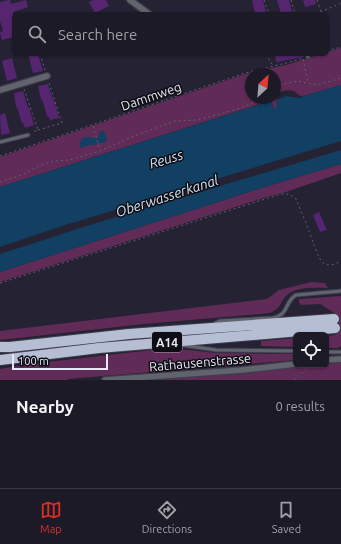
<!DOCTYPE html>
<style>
:root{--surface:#1b1a26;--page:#282732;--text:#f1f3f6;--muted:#a0a1a7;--line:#393843;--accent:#d93025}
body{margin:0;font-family:Ubuntu,sans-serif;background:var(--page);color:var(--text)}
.controls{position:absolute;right:12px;bottom:12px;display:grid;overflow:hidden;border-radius:6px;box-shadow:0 1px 3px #0004}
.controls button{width:36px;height:36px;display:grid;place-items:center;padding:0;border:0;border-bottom:1px solid var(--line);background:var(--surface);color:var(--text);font:20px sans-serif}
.compass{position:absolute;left:245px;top:68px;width:36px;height:36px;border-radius:50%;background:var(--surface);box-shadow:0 1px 3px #0004;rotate:26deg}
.scale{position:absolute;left:12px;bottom:10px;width:96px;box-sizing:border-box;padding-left:4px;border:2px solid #e7e6f2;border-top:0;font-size:11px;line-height:14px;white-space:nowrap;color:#e7e6f2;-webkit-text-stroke:3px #0e0d14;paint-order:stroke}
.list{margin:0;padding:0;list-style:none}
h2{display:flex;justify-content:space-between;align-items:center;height:52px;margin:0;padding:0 16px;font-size:17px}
h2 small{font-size:13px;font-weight:400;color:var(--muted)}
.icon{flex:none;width:22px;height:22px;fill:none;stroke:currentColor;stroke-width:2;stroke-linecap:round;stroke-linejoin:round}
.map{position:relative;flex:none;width:341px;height:380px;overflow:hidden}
.search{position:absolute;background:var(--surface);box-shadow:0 1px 3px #0004;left:12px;right:12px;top:12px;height:44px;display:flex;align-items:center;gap:10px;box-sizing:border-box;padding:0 14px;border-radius:6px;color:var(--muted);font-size:15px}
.sheet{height:108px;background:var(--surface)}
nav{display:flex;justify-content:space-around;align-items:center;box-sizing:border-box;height:56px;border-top:1px solid var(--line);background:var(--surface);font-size:11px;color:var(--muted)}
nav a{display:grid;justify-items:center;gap:2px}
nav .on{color:var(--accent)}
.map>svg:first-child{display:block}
.green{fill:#602b57;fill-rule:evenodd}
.water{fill:#114062}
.building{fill:#55256f}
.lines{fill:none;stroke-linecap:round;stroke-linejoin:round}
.lane-casing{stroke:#3f3d4e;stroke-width:5}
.street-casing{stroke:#3f3d4e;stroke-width:8}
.highway-casing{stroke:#3f3d4e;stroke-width:12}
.path{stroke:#636171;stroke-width:1;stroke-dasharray:2 3;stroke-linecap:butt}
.lane{stroke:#61646d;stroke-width:3}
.street{stroke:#61646d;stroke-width:5.5}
.highway{stroke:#b5bed2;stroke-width:10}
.labels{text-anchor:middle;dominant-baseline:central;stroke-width:3;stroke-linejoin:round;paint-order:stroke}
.shield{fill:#0e0d14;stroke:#a6a5af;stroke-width:1}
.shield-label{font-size:12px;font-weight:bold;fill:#e7e6f2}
.street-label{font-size:13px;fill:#e7e6f2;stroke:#0e0d14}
.water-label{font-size:14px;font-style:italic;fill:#cee2f3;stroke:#0e0d14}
</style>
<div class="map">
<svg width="341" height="380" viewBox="0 0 341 380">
<rect width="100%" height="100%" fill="#242233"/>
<path class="green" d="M341,48V85L303,96C298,96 298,94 294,91C288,89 281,91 276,93L277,108L276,109H275L270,101L0,187V157L251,72L286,65L321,54H327V52ZM251,74H275V98H251Z
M341,164V173L286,192L267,197L0,282V272L268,186Z
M311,282L325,283L328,288C314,288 295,286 285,297C278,306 282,307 270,313L144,324L0,340V331L267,299L279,290Z
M341,296V346L337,348H326V336L335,335L336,334V314L320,304L301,305L299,302V299Z
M296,338V347L261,346V341Z
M170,348L217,353L296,354V360L67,379V380H0V369L29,364Z
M341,362V380H150L317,365H326V364Z"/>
<path class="water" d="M341,85V141L62,226L0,247V187L271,101L275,109H276L277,108L276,100L286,96L300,98L303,96Z
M100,131H103L106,135L107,141L102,143H97L94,145H89L82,148L80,147C80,142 80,140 84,137L98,138Z
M341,150V164L268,186L0,272V254L96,223Z"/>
<path class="building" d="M8,0H10L11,4L26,0L28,7L13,12L14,37L2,40L0,33V32L3,31L0,21V2Z
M93,0H106L109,6L95,13L89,2Z
M252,0H263L266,13L255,14Z
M277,0H289L292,11L281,14Z
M303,0H315L316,4L305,7Z
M28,54H38L43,71L33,73Z
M282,54H304V57L276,62L275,55Z
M12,58L17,78L7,81L2,61Z
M48,84L53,100H54L59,118L50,120L48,116H47L42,99L41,100L38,86Z
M23,91L28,108L29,107L34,125L25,128L23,123L22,124L17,107H16L14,93Z
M5,113L10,133L1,135L0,115Z
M319,212L327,230L320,232L313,215Z"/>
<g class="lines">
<defs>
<path id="lane" d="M307,54L308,57
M0,142L28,135
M214,324L220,321L273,318C290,314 284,302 296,295L341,291
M182,345L216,350L296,351
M326,352H341"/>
<path id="street" d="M130,0L149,14
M0,90L47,76
M326,360L341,359
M105,380L242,370L296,364"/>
<path id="highway" d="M0,347H10L129,334L334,319
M0,360L99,348L335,328"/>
</defs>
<use href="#lane" class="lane-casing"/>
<use href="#street" class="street-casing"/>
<use href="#highway" class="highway-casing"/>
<path class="path" d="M264,0L269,14
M291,0L295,14
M317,0L321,12
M316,14L341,3
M327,51L341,47
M40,54L45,70
M266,54L273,66
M312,55L317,54
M303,59L308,83
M275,87L284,84L298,81L315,85L324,83L341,78
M24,89L38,130L33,132
M93,126L100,150
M38,130L62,123L49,83
M0,156L245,73C265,68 284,64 304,58
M0,182L22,175L43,164L55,161L70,160L100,151L134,136L175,121L198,120L241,108L255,102L262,98
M0,283L278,195C286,193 289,193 296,199C300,209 305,220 309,231C312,238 318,259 323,263C328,267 336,264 341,261
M294,380L311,365"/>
<use href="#lane" class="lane"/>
<use href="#street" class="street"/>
<use href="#highway" class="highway"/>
</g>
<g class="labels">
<rect class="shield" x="152" y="332" width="30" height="20" rx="3"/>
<g class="shield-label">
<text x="167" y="342">A14</text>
</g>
<g class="street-label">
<text transform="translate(151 96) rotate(-19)">Dammweg</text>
<text transform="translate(200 362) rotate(-5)">Rathausenstrasse</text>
</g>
<g class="water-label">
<text transform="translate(166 159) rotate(-17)">Reuss</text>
<text transform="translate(167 196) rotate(-18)">Oberwasserkanal</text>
</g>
</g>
</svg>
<div class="controls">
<button><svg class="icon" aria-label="locate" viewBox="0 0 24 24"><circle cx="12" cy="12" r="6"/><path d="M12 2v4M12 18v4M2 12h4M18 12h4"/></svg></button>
</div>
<svg class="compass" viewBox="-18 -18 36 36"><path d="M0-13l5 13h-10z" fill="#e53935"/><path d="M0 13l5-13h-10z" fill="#a0a1a7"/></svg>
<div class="scale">100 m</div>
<div class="search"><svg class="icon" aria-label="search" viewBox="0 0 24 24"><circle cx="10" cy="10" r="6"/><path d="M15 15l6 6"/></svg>Search here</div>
</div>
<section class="sheet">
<h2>Nearby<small>0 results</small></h2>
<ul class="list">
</ul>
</section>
<nav>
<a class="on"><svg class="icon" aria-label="map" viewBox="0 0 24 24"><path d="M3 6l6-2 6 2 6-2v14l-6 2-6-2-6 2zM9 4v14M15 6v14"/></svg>Map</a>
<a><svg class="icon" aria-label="directions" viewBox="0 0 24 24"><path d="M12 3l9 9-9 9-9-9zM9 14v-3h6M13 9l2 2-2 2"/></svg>Directions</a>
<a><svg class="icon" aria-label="saved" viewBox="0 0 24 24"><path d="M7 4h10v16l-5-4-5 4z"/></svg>Saved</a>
</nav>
